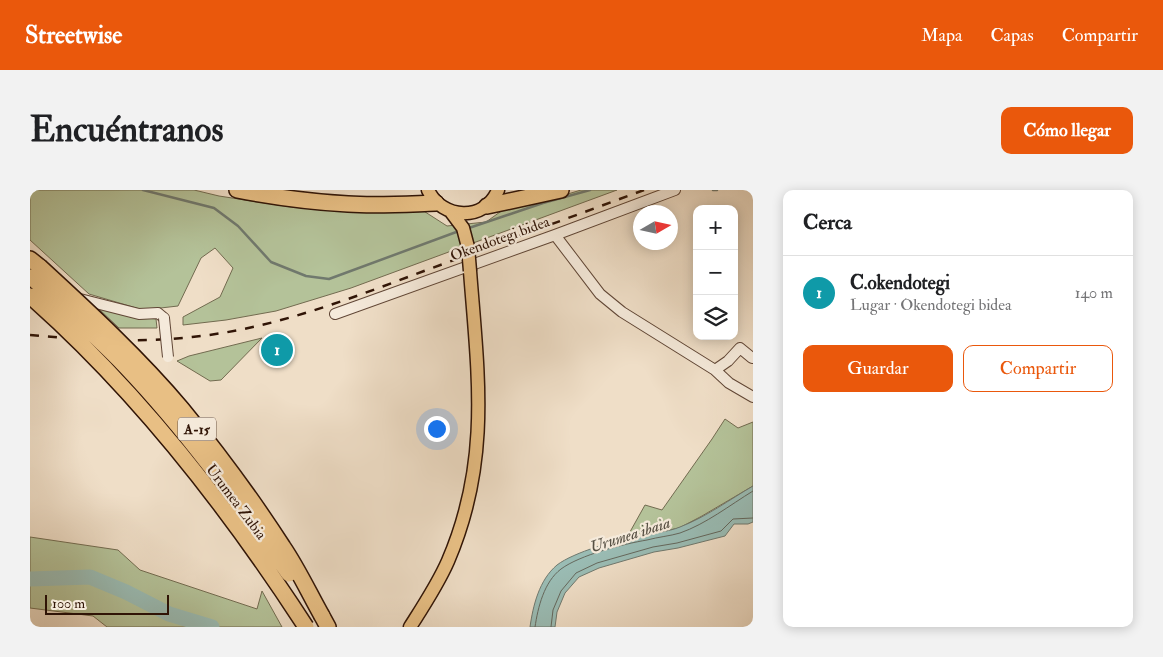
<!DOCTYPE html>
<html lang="es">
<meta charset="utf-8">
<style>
:root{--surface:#fff;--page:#f2f2f2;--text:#202124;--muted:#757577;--line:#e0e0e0;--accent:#ea580c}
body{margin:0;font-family:"IM FELL Double Pica",serif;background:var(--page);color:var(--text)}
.controls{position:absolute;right:15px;top:15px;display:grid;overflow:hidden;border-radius:10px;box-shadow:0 2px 12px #0003}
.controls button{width:45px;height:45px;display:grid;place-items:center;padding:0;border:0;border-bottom:1px solid var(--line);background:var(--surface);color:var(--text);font:25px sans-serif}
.compass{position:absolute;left:603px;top:15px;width:45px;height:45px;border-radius:50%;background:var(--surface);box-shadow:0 2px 12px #0003;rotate:81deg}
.scale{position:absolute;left:15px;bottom:12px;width:124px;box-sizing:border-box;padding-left:5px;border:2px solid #301406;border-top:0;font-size:14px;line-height:18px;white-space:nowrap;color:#301406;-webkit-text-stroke:4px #f5eadb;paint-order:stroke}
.you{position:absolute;left:406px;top:238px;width:18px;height:18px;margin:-12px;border:4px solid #fff;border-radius:50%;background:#1a73e8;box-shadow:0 0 0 8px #1a73e833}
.badge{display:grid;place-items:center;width:32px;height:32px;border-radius:50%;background:var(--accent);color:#fff;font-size:16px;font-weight:700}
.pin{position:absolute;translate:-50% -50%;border:2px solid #fff;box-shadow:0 1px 5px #0006}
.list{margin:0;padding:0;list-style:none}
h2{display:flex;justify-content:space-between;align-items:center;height:65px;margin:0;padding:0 20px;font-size:21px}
h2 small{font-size:16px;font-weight:400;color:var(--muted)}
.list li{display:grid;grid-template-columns:32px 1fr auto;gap:15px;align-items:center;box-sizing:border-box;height:75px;padding:0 20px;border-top:1px solid var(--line)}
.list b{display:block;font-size:19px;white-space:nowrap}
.list p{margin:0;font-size:16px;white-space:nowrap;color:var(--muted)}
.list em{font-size:16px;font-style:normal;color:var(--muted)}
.actions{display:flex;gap:10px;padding:15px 20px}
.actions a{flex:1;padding:11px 0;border:1px solid var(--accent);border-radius:10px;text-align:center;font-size:18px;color:var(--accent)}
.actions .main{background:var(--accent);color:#fff}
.icon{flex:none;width:28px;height:28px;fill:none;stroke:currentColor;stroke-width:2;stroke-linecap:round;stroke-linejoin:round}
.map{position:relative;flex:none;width:723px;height:437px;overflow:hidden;border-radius:10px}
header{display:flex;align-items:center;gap:30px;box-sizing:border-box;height:70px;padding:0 25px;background:var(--accent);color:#fff}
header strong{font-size:24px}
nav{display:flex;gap:28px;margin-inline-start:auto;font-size:18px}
.intro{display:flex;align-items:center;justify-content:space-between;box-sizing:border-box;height:120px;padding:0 30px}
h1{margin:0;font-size:35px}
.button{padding:12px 22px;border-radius:10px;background:var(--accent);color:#fff;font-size:18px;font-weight:700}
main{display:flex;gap:30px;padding:0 30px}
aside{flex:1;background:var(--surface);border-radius:10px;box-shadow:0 2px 12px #0003}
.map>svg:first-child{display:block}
.green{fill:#b4c299;stroke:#726b50}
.water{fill:#9abcb4;stroke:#70796e}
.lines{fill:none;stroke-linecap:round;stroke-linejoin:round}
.shore{stroke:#65685d;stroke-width:1}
.stream{stroke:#70796e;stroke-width:2.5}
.river{stroke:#9abcb4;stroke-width:15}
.minor-casing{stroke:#604636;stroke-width:12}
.major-casing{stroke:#301406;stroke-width:15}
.highway-casing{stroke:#301406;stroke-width:18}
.minor{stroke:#f5eadb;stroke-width:10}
.major{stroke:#e8bf84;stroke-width:12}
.highway{stroke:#e8bf84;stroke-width:15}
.rail{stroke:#301406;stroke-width:2.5;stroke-dasharray:9 9;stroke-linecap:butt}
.minor-bridge-casing{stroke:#604636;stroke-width:12;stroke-linecap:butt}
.major-bridge-casing{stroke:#301406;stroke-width:15;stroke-linecap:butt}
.highway-bridge-casing{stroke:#301406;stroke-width:18;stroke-linecap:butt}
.minor-bridge{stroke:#f5eadb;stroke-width:10}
.major-bridge{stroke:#e8bf84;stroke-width:12}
.highway-bridge{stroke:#e8bf84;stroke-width:15}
.labels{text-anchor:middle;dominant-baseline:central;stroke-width:4.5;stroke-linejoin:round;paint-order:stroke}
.shield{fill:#f5eadb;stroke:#6b5446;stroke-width:1}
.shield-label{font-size:14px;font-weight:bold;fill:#301406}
.street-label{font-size:15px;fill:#301406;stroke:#f5eadb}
.water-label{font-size:16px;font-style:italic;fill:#554f43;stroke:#f5eadb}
</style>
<header>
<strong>Streetwise</strong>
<nav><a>Mapa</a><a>Capas</a><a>Compartir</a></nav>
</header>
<div class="intro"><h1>Encuéntranos</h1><a class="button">Cómo llegar</a></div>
<main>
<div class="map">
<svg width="723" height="437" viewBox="0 0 723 437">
<rect width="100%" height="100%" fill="#efdec7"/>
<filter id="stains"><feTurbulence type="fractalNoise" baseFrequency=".004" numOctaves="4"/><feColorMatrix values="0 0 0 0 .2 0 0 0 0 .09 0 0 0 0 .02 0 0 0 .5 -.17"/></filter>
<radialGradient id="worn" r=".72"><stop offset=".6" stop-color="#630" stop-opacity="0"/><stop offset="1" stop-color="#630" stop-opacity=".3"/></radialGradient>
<path class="green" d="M0,0H164L189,6L261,17L326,22L389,18L417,36L456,32L477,17L518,10L551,0H587L321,98L246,121L196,130L153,135V127L190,107L203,78L185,58L171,68L148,116L113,120L59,104L0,50Z
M68,118L106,127L126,129L127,138H89Z
M232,148L191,190L180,191L147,171L159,166Z
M695,229L708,238L723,232V296L672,326L649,338L596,349L615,315L632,320L682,249Z
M0,347L88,360L110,380L227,419L232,401L252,437H77L63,426L0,418Z"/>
<path class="water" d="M723,296V332L718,334H704L695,346L648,358L624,362L569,378L549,387L535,403L527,422L525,437H500C503,416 509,390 527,375C544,362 587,350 609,346C622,343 638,342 650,337C676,327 699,310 723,296Z"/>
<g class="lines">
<path class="shore" d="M505,437C508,417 514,392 531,379C550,365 593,354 617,350C628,347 640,346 650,343C676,334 700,315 723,301
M521,437L523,420L531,401L546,383L567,373L623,357L647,353L691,341L703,329L723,328"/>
<path class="stream" d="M113,0L184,18L208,36L241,72L276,86L299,89L429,41
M683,0H687
M436,39L513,13L560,0"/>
<path class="river" d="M0,389L60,387L96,402L139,424L182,437"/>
<defs>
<path id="minor" d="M525,45L570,104L592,122L685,180L699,193L723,207
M46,108L109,124L128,123L134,128
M305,124L525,45L645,0
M685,180L698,171L710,158L722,168"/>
<path id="major" d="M398,0C412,30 455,32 468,0
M421,22L433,38L438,57
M380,437C394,415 408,394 418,371C461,271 448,185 440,81"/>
<path id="highway" d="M207,0C244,7 281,12 318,14C347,16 377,14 406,13
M457,16L531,0
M0,69L10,77
M292,426L298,437"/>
</defs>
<use href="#minor" class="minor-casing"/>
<use href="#major" class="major-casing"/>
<use href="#highway" class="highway-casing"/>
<use href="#minor" class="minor"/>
<use href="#major" class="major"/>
<use href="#highway" class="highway"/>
<path class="rail" d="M0,145C54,150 108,153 162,147C243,139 319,109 394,81C468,54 541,27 614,0"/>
<defs>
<path id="minor-bridge" d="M134,128L138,167"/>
<path id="major-bridge" d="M438,57L440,81"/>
<path id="highway-bridge" d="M10,77C59,122 109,168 152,219C188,263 222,309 253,357C268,379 279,403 292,426
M1,87C32,116 65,145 95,176C156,240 208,312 259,384
M0,106C108,201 198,317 276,437"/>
</defs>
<use href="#minor-bridge" class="minor-bridge-casing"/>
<use href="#major-bridge" class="major-bridge-casing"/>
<use href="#highway-bridge" class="highway-bridge-casing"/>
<use href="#minor-bridge" class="minor-bridge"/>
<use href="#major-bridge" class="major-bridge"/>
<use href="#highway-bridge" class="highway-bridge"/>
</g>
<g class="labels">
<rect class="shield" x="148" y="227.5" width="38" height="23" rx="4"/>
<g class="shield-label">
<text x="167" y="239">A-15</text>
</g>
<g class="street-label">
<text transform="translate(470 49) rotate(-20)">Okendotegi bidea</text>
<text transform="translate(206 312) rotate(53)">Urumea Zubia</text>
</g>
<g class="water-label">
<text transform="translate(600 345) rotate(-18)">Urumea ibaia</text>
</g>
</g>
<rect width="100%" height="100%" filter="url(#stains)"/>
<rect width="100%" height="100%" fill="url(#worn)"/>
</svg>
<div class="controls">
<button>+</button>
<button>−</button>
<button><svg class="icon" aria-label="layers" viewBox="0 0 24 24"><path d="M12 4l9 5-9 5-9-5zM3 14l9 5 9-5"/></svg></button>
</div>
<svg class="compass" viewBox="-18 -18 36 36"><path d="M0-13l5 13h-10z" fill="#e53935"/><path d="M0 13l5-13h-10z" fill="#757577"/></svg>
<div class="scale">100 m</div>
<div class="you"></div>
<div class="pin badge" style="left:247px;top:160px;background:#0f9aa8">1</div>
</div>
<aside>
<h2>Cerca<small></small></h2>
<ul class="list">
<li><span class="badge" style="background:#0f9aa8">1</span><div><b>C.okendotegi</b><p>Lugar · Okendotegi bidea</p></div><em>140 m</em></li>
</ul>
<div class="actions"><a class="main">Guardar</a><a>Compartir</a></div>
</aside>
</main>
